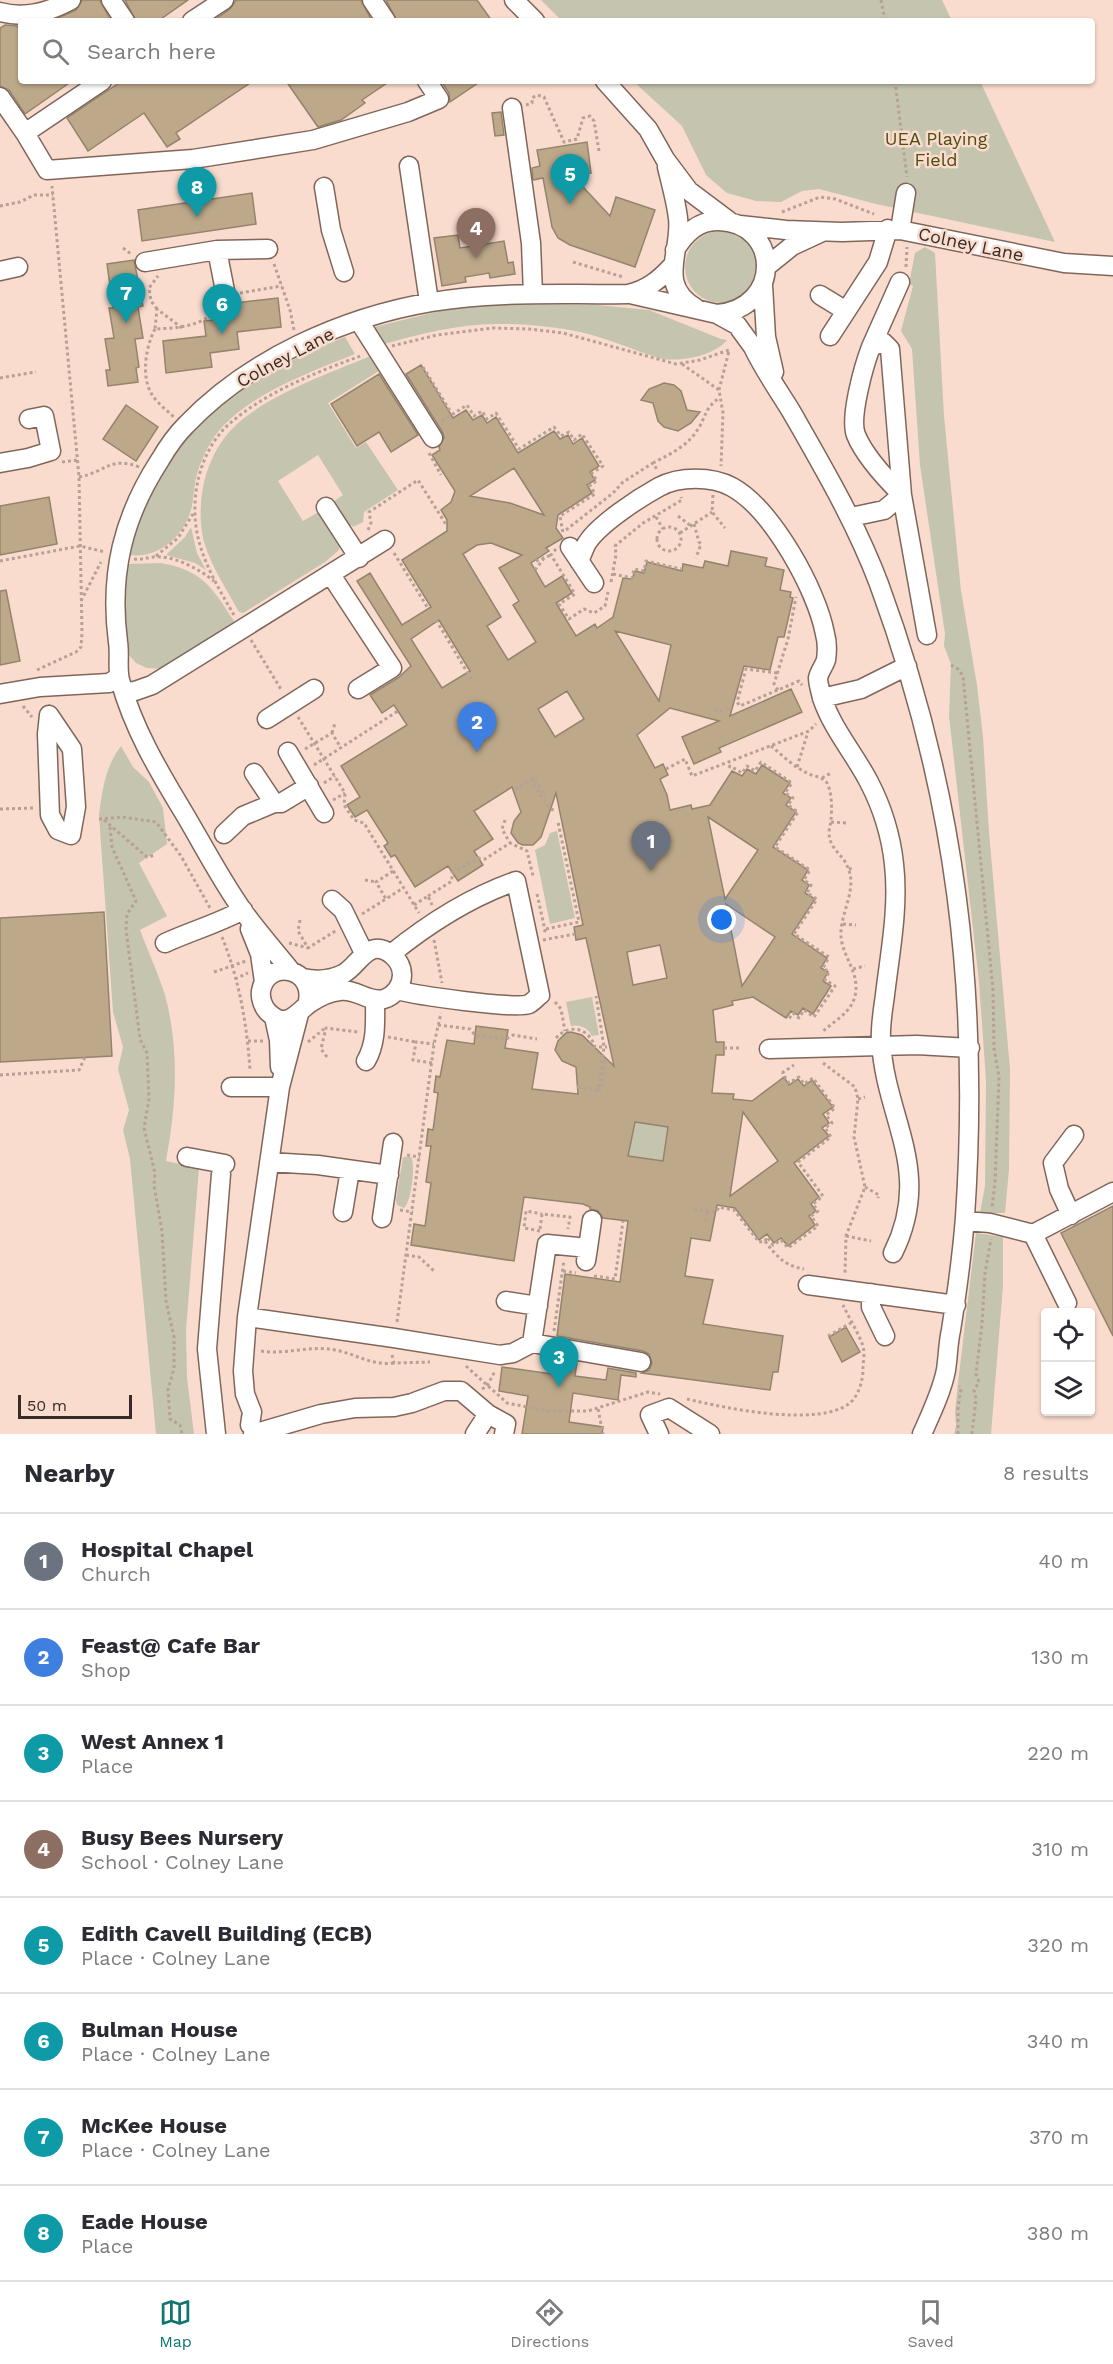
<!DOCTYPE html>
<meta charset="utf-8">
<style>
:root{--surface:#fff;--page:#f2f2f3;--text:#2b2b33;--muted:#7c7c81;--line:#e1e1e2;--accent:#0f766e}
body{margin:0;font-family:"Work Sans",sans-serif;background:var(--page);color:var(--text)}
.controls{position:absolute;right:18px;bottom:18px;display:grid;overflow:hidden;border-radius:6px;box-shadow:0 2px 4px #0004}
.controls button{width:54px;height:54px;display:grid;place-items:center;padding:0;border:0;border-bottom:2px solid var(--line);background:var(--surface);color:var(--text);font:30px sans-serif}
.scale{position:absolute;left:18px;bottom:15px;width:114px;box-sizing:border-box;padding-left:6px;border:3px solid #372c27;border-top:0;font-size:16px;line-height:21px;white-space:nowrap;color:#372c27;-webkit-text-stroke:4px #fadcce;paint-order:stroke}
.you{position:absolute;left:722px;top:920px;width:21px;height:21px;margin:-15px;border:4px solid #fff;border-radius:50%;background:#1a73e8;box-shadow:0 0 0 9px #1a73e833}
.badge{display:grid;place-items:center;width:39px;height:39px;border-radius:50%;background:var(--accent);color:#fff;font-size:20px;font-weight:700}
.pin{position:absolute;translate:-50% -50px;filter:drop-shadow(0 2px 3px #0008)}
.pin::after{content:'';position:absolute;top:32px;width:21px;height:18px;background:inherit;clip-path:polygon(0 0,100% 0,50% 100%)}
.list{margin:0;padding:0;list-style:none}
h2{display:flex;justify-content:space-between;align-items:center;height:78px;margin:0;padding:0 24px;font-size:26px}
h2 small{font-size:20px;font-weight:400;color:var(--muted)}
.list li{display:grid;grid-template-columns:39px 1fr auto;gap:18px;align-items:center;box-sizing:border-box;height:96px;padding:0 24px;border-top:2px solid var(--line)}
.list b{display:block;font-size:22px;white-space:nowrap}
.list p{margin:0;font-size:20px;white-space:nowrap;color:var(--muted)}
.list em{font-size:20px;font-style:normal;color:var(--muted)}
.icon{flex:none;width:33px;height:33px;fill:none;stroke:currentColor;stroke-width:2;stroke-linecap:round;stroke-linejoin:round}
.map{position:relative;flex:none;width:1113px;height:1434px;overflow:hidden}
.search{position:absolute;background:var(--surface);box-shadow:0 2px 4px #0004;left:18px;right:18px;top:18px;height:66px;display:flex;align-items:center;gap:15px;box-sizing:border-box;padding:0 21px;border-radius:6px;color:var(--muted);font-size:22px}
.sheet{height:846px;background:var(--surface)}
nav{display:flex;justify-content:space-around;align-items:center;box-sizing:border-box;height:84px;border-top:2px solid var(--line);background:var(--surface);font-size:16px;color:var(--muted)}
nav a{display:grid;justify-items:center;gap:3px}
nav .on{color:var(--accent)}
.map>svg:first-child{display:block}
.green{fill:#c5c4ae}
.building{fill:#bda88a;stroke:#94846d;stroke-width:1.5;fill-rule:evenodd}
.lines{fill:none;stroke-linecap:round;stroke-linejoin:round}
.minor-casing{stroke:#80665a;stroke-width:21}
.path{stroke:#b7a095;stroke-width:3;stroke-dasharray:3 3;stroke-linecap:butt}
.minor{stroke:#fff;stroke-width:18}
.labels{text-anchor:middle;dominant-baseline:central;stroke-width:5;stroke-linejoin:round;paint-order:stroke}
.park-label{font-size:18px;fill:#504c10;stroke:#fadcce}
.street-label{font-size:18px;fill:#372c27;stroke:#fadcce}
</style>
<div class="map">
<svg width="1113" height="1434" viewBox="0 0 1113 1434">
<rect width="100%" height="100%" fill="#fadcce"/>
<path class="green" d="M541,0H942L952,21H562Z
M633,81H980L1055,242L876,204L819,189L802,191L781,202L756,201L727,193L706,175L682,126Z
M685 267a36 36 0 1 1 72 0a36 36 0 1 1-72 0Z
M925,247L935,253L944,416L961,591L977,685L983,737L989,832L1010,1069L1009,1169L1005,1213H980L985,1186L986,1080L979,982L949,716L951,664L944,646L945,634L920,465L912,349L901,331L913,286L909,284L915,253Z
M506,304L597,305L649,310L721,339L727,340C714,356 679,363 659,358C633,350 607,338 580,332C555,327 528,324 502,324C461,323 420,334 380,345L370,328L456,307Z
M345,337L355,354C311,372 257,391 223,426C211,439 202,457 197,474C194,485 194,495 192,506C186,534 160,559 130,555C151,440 243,376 345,337Z
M373,355L382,369L328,403L356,448L366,442L398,490L364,512L363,522L353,527L352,525L346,529L330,504L343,495L318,455L278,481L303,521L322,510L340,542L339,550L325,562L243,613L239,612C227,590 211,566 204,542C199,523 200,501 204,482C209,463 217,445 231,430C261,397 332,372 373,355Z
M191,527L197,553L206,570L195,563L166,555L185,537Z
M161,563C203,571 211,586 234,621V624L165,669L147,668L136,663L128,654L123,606L128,564Z
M121,746L133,767L149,782L163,808L167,844L139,863L167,916L140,930C148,951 158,973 165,995C180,1051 176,1106 166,1161L199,1168L186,1330L187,1378L194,1434H156L130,1159L123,1130L129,1110L118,1069L123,1047L113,1012L99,816C102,791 105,767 121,746Z
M557,831L575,918L550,924L535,850L545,845L550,833Z
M592,997L599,1035L592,1036C588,1028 580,1024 571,1026L566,1002Z
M635,1122L668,1127L663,1161L628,1156Z
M403,1157H411C416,1165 411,1203 404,1208L397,1205L396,1200Z
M976,1233L1003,1237V1286L991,1434H954L956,1426L955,1412L958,1383Z"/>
<path class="building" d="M82,0H100L111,21H51L76,10Z
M125,0H188L158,21H136Z
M236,0H361L372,21H213L230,9Z
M386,0H477L492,21H397Z
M5,25L17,26L21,32V81H72L25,114L9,90L0,86V28Z
M122,81H253L176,133L180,139L167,147L144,113L88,151L67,118Z
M286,81H390L362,100L365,103L341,120L318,127Z
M441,81H481L450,102L449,93Z
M501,112L504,135L495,136L492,113Z
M587,142L591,173L572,175L610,216L616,197L655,210L635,267L570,245L558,238L552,227L543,178L533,180L532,168L540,166L537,150Z
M252,193L256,224L142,241L138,210Z
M458,235L460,248L504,241L508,263L513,262L515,274L490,278L489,273L465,277L466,282L442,286L434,238Z
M134,260L143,306L138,307L143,338L135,339L139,367L136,368L138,382L108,386L106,370H110L105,339L114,338L109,308H113L107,264Z
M278,298L281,327L237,332L239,349L210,353L212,367L166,373L163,341L206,336L204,321L234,318L233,305L235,303Z
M421,365L453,418L466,410L473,420L482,415L487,423L496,417L518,453L554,431L560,439L568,435L573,444L582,438L599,466L590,472L595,480L587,485L592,493L558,515L556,528L563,538L546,548L549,551L531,563L545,587L562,576L572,593L556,603L576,636L595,624L597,628L613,617L623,578L632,579L635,571L644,573L647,562L682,571L683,564L703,568L705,561L728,566L731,551L767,558L765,566L784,570L780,590L791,592L790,597L793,598L784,637H778L770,670L744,666L730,716L791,689L802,712L719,748L721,752L694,764L682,737L719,721L670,708L637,735L655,768L663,764L668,775L660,779L667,795L670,810L691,805L692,809L710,805L732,771L742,776L747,769L756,774L762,765L790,783L783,793L791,798L786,805L796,812L773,847L808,870L802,880L809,885L805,893L815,899L792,934L827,958L821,968L828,972L823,981L831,986L813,1014L803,1008L798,1015L791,1011L786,1018L753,997L732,1001L733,1005L713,1010L716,1042H724V1055H716L712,1093L734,1094L733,1099L752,1101L784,1077L789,1085L798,1079L804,1086L812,1080L833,1107L823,1114L829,1123L822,1128L829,1136L794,1163L819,1197L811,1204L816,1211L809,1216L815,1225L788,1246L781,1238L774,1243L767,1234L759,1240L735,1208L717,1205L710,1241L691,1238L685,1276L713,1280L703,1324L783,1336L778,1372H773L770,1390L642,1373L649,1370L652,1363L649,1354L643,1351L557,1336L565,1274L620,1282L628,1221L603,1218L598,1211L590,1209V1207L583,1204L524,1197L514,1261L411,1245L414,1224L425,1226L431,1183L426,1182L431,1146H426L428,1129L433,1130L438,1093L434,1092L436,1076L440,1077L447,1040L474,1044L476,1026L508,1030L505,1048L538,1053L532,1089L578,1094L576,1067L562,1061L555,1050L558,1041L566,1033L571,1032L582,1035L614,1066L586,938L576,940L574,927L583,925L556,793L541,837L533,845H523L518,843L511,833L514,821L521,812L512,787L474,811L493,839L474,851L483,865L458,881L448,866L415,887L395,855L391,857L384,846L388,843L367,810L355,817L347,805L360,797L341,766L407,725L394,705L382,713L370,695L398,678L411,666L357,581L370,573L402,625L431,607L402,560L447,531V520L441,510L451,502L455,491L432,455L440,450L439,447L444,438L443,433L406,374ZM514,468L544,515L510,503L470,496ZM491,543L522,555L499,568L519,601L513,605L536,642L508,660L487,626L501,617L463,554L477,545ZM439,620L470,671L442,688L411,639ZM615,631L671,645L659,701ZM567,691L584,719L555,737L538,709ZM708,817L758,850L725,899ZM726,904L775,937L742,986ZM660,945L667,978L633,985L627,952ZM743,1112L778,1161L730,1196ZM635,1122L668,1127L663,1161L628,1156Z
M379,374L418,435L391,452L379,432L357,446L331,404Z
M664,383L674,385L681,391L687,410L700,412L691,423L678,431L664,427L658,421L653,403L641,400L649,389Z
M126,405L158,427L136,461L103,439Z
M49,497L57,544L0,555V506Z
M6,590L20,661L0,665V591Z
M104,912L112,1056L0,1062V918Z
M1113,1206V1336L1061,1233Z
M846,1327L860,1352L842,1362L829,1337Z
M555,1358L577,1362L575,1376L606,1380L608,1368L636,1373V1377L621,1375L618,1400L573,1393L569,1422L603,1427L602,1434H522L528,1396L499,1391L502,1367L552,1374Z"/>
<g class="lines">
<defs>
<path id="minor" d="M111,0L125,21
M372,0L386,21
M514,0L535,21
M0,12C25,19 49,12 71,0
M192,21L224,0
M605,81L648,129L665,159L689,191L729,221
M0,97L25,133L102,81
M512,108L531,243L533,294
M25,133L47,170L193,159L313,140L408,112L439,99L427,81
M409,166L429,302
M667,167C671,184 676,201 678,218C682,252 656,285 696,308
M324,187L331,230L344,272
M740,225L786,230L842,232L900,230L1064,263L1113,266
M900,230L906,193
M217,250L226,296
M145,262L217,250L268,249
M766,267L792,246L822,232
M0,271L18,267
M763,285L766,337L774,372
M630,294L717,314C783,308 781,223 719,221C698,220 685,234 675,250
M820,295L846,311
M717,314L737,325L753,347C764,370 778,390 791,411C823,467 856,523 879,584C956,793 980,995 965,1217C962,1256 957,1292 951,1330C948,1343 948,1357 946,1370C942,1391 931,1414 922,1434
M359,321L433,438
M830,336L878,262L888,229
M871,347L900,282
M29,419L44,416L51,451
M0,463L28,458L51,451
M902,495C887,480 864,455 856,435C849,418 864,365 871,347L883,342L890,349L902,495L927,635
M326,507L359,558
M851,517L884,510L902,495
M570,547L594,583
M579,561C582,555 584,548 587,543C599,524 639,498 659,487C679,476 712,476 732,487C772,509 817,590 825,634C827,641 827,653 826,660C824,666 819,672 818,678C818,684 821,693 822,698C833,730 854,753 869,782C882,807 891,836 894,864C899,908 890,952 885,995C883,1010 880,1026 881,1041C885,1119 934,1170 893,1253
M331,575L392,668L358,689
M124,692L135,691L152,685L385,540
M0,694L40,687L109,683L119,677
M822,698L861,689L907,666
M49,715L47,734L50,815L58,830L71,835
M49,715L72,749L76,807L71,835
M267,719L314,689
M288,752L324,813
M254,773L274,803
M224,834L243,816L274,803H281L309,786
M332,900L343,910L364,953
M250,929L260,954L264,982
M165,943C191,931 217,924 243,910
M391,954C428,924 470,897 516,881L540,995C537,997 533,1002 529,1004C516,1010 415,995 397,990
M291,971C275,951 258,932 243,911C221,880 203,845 184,813C158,770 133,728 120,680C117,668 120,654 118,642C109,574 123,517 160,460C167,448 176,435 186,425C249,359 343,317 432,302C497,291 562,295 628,294C647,290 659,280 672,266
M303,978C316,981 330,980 343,974C359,966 368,936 392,955C398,960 402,967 402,975C402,986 394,996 384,999C368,1003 356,988 340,991C329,992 319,997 310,1003C297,1012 287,1031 268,1012C263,1007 260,998 261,991C267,957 318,968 307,1005
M274,1017L279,1040L280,1067
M769,1049L917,1045L970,1048
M366,1061C377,1042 375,1021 375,1000
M231,1087H280
M187,1157L225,1164
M269,1162L318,1165L389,1175
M343,1212L350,1170
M1071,1215L1059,1189L1053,1163L1074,1135
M382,1218L393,1143
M965,1221L990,1223L1033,1234L1067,1303
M1033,1234L1113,1192
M588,1248L592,1220
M808,1285L956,1305
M871,1293V1307L885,1336
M506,1301L538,1306
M247,1317L394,1338L500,1355L513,1353L532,1343L547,1244L588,1248L586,1261
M532,1343L641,1362
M250,1425L252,1412L245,1394L243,1371L247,1317L280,1087L299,1014
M216,1434L207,1349L221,1174
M253,1434L321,1414L355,1408L394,1407L412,1403L444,1391H461L488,1414
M475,1434L488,1414L506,1424L504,1434
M659,1434L650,1415L669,1408L710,1434"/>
</defs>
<use href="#minor" class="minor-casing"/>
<path class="path" d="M881,0L885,21
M895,81L907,177
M526,105L532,103V98L537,95L544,97L564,142L577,139L583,118L590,116L594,121L599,151
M0,206L20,202L34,195H53
M782,212L820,197L835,199L874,214
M123,248L131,254
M573,262L623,277
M274,264L290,310L294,330
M906,267L907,247
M240,293L282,286
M157,309L151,301L149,288L158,276
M182,328L157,309L155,329C176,328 202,327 217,309
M155,329C146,346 141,375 151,393C156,402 166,410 174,417
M392,346L437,335L493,328L529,329L563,333L676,364L700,360L729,350
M682,364L719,390L723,413L721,466
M423,367L452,414
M0,378L36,372
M719,390L729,351
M442,421L467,405L474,416L482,411L487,419L496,413L519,449L554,427L561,436L569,432L574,440L582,434L603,466L592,473L597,481L590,485L595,494L560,516L563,533
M429,453L441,475
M62,462L78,460
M653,463C668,455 686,447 696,432C706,419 704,407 720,398
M79,477C106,472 110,456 139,467
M713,495L712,512L725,528
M678,516L691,526
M656,517L663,529
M694,524L699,542L701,544L696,558
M657 539a12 12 0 1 1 24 0a12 12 0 1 1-24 0Z
M368,530L371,523L369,512L418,480L447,526
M566,530L613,493L623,482L653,463L658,471
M680,533L712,512
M556,549L551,555L575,594L559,604L569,619L584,609L594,613L605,606L608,592
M394,553L429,610
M156,556L178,538L193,514
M134,559C141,560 146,558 153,557C174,555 199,569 214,581
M0,561L80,546L105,552
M536,561L551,555
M535,570L545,557
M613,574L632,578L634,569L644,571L646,561L681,569
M611,582L616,555L615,546L643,523L682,500L681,497
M81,601L101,562
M234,615C221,593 207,569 200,545C188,505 197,454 228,425C265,392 317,372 363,355
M436,620L473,682
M251,640L282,691
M951,665L958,669L963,676L993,990L994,1048L999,1077L995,1182L992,1208
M37,670L76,652L81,647L82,633L79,477L52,186
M777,673L746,669L737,702L740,706L799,681L802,685
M778,690L774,684L788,639L796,597
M23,706L32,717
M714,710L721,711L732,707
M298,717L345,793L344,805L354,820L364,823L419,913
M332,733L335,723
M771,746C782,755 794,767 807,773C814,777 822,776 827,783C832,792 832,809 831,819C831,824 829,828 829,833C830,851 843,853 848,868C857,888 842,911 841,931C839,954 861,971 855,996C851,1013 834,1021 822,1032
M305,749L332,733L341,748
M314,765L398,711
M797,767L808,732
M729,768L730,766L742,773L747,766L755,771L761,762L792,783L785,793L793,798L788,805L798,812L775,847L810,870L804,880L811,885L807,893L817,899L794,934L829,957L823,968L829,972L825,980L835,986L814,1017L804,1010L799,1018L793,1013L788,1020
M666,769L685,759L692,776L809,731L816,724
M822,778L831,773
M531,780L534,778L545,796
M324,783L335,776
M515,790L531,780L548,806L554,811
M333,800L345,793
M0,809L34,808
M99,819L122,817L156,822L181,856L210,908
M104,820L147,857L155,855
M505,820L502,829L510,843
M831,822L847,823
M110,827L112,847L136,901L127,914L126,929L140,1039L147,1053L149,1099L144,1128L155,1173L154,1185L162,1231L166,1301L174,1337V1368L168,1390L170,1419L180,1425L182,1434
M849,868L854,871
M393,871L376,882L386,899L403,888
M365,880L376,882
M537,894L545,930L544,934
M428,896L452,881V873L478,858L485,859L510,843L527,851L533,876
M414,905L428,896L432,905
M362,914L386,899
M300,920L298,931L308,948L337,930
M843,924L856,925
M546,929L579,922L558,822
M222,937C239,979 247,1024 250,1070
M434,940L442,983
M543,940L575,934
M289,943L308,948
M853,969L865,966
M214,972L246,961
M235,979L248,973
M555,1002L561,1009L565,1031
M438,1025L470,1029L475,1035L506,1039L513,1035L537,1039
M388,1037L416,1042
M556,1038C570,1023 589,1028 595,1047H607
M248,1041H264
M308,1042L324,1029
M724,1048H739
M327,1057L321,1049L326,1028L358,1032
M432,1063L413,1060L416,1042L434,1044
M823,1063L855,1087L858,1099L854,1137L865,1187L846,1236L845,1275
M782,1073L794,1065
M0,1075L79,1070L85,1057
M577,1087L598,1090L604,1047L596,996
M598,1090H601L605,1060
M858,1099L865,1097
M407,1155L420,1157
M865,1187L879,1195L878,1198
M400,1210L413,1212
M694,1210L716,1212L719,1207L734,1210L759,1242L765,1241C776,1256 785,1266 804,1269
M705,1221L708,1211
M540,1229L542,1214L570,1217L568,1229
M540,1231L524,1228L526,1211L542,1214
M846,1236L871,1241
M765,1241L767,1237L773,1245L781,1240L788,1248L818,1226L811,1216L818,1211L813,1204L823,1196L798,1162L831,1137L825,1128L832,1123L826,1115L835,1108L813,1078L804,1084L799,1077L789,1083L782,1073
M406,1255L419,1257L434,1271
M563,1271L576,1273
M594,1276L615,1279L623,1221
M397,1322L434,1044L441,1013
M554,1331L564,1260
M828,1336L851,1323
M261,1351C286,1355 310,1345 335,1350C356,1354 372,1366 394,1363
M392,1355L394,1363L430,1362
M466,1366L507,1403L548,1411H588L648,1392L660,1394
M482,1389L487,1386L495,1371
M687,1399C725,1408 818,1428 850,1403C859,1395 863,1380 863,1369C863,1362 865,1353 863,1346C858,1332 849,1318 843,1305
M598,1409L603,1434
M958,1434V1408L961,1389L959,1386
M972,1434L976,1399L974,1390L979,1382L976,1374L982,1324L985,1273L991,1239"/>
<use href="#minor" class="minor"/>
</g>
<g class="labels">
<g class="park-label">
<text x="936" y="138">UEA Playing<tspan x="936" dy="21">Field</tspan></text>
</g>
<g class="street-label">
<text transform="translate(971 244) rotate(12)">Colney Lane</text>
<text transform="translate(285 357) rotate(-28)">Colney Lane</text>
</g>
</g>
</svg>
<div class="controls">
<button><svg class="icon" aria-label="locate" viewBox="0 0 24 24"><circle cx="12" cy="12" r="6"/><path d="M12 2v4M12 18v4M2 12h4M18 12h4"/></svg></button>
<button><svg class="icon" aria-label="layers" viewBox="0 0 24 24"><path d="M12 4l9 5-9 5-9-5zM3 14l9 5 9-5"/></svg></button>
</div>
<div class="scale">50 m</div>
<div class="you"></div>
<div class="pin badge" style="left:651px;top:871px;background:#6b7280">1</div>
<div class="pin badge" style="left:477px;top:752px;background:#3f7fe0">2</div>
<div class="pin badge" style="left:559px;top:1387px;background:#0f9aa8">3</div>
<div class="pin badge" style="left:476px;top:258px;background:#8d6e63">4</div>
<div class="pin badge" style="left:570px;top:204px;background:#0f9aa8">5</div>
<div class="pin badge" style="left:222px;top:334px;background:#0f9aa8">6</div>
<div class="pin badge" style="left:126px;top:323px;background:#0f9aa8">7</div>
<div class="pin badge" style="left:197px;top:217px;background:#0f9aa8">8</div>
<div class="search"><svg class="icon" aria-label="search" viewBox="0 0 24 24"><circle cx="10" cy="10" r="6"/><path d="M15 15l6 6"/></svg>Search here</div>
</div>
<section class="sheet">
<h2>Nearby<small>8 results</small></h2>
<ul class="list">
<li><span class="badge" style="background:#6b7280">1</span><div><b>Hospital Chapel</b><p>Church</p></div><em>40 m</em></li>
<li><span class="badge" style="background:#3f7fe0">2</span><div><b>Feast@ Cafe Bar</b><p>Shop</p></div><em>130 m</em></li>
<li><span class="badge" style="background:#0f9aa8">3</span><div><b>West Annex 1</b><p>Place</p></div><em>220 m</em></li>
<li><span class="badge" style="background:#8d6e63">4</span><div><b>Busy Bees Nursery</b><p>School · Colney Lane</p></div><em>310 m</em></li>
<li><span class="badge" style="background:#0f9aa8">5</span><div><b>Edith Cavell Building (ECB)</b><p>Place · Colney Lane</p></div><em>320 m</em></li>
<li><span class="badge" style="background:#0f9aa8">6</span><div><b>Bulman House</b><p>Place · Colney Lane</p></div><em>340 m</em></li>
<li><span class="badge" style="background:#0f9aa8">7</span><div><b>McKee House</b><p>Place · Colney Lane</p></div><em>370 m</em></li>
<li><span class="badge" style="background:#0f9aa8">8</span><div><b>Eade House</b><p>Place</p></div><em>380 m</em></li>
</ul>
</section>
<nav>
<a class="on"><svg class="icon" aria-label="map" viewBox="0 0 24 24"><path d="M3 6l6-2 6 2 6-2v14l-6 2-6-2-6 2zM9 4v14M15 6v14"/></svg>Map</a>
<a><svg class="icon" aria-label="directions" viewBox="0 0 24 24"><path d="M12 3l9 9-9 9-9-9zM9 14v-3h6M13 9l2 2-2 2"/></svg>Directions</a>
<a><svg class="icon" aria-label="saved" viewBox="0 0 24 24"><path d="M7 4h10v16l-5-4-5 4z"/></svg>Saved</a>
</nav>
